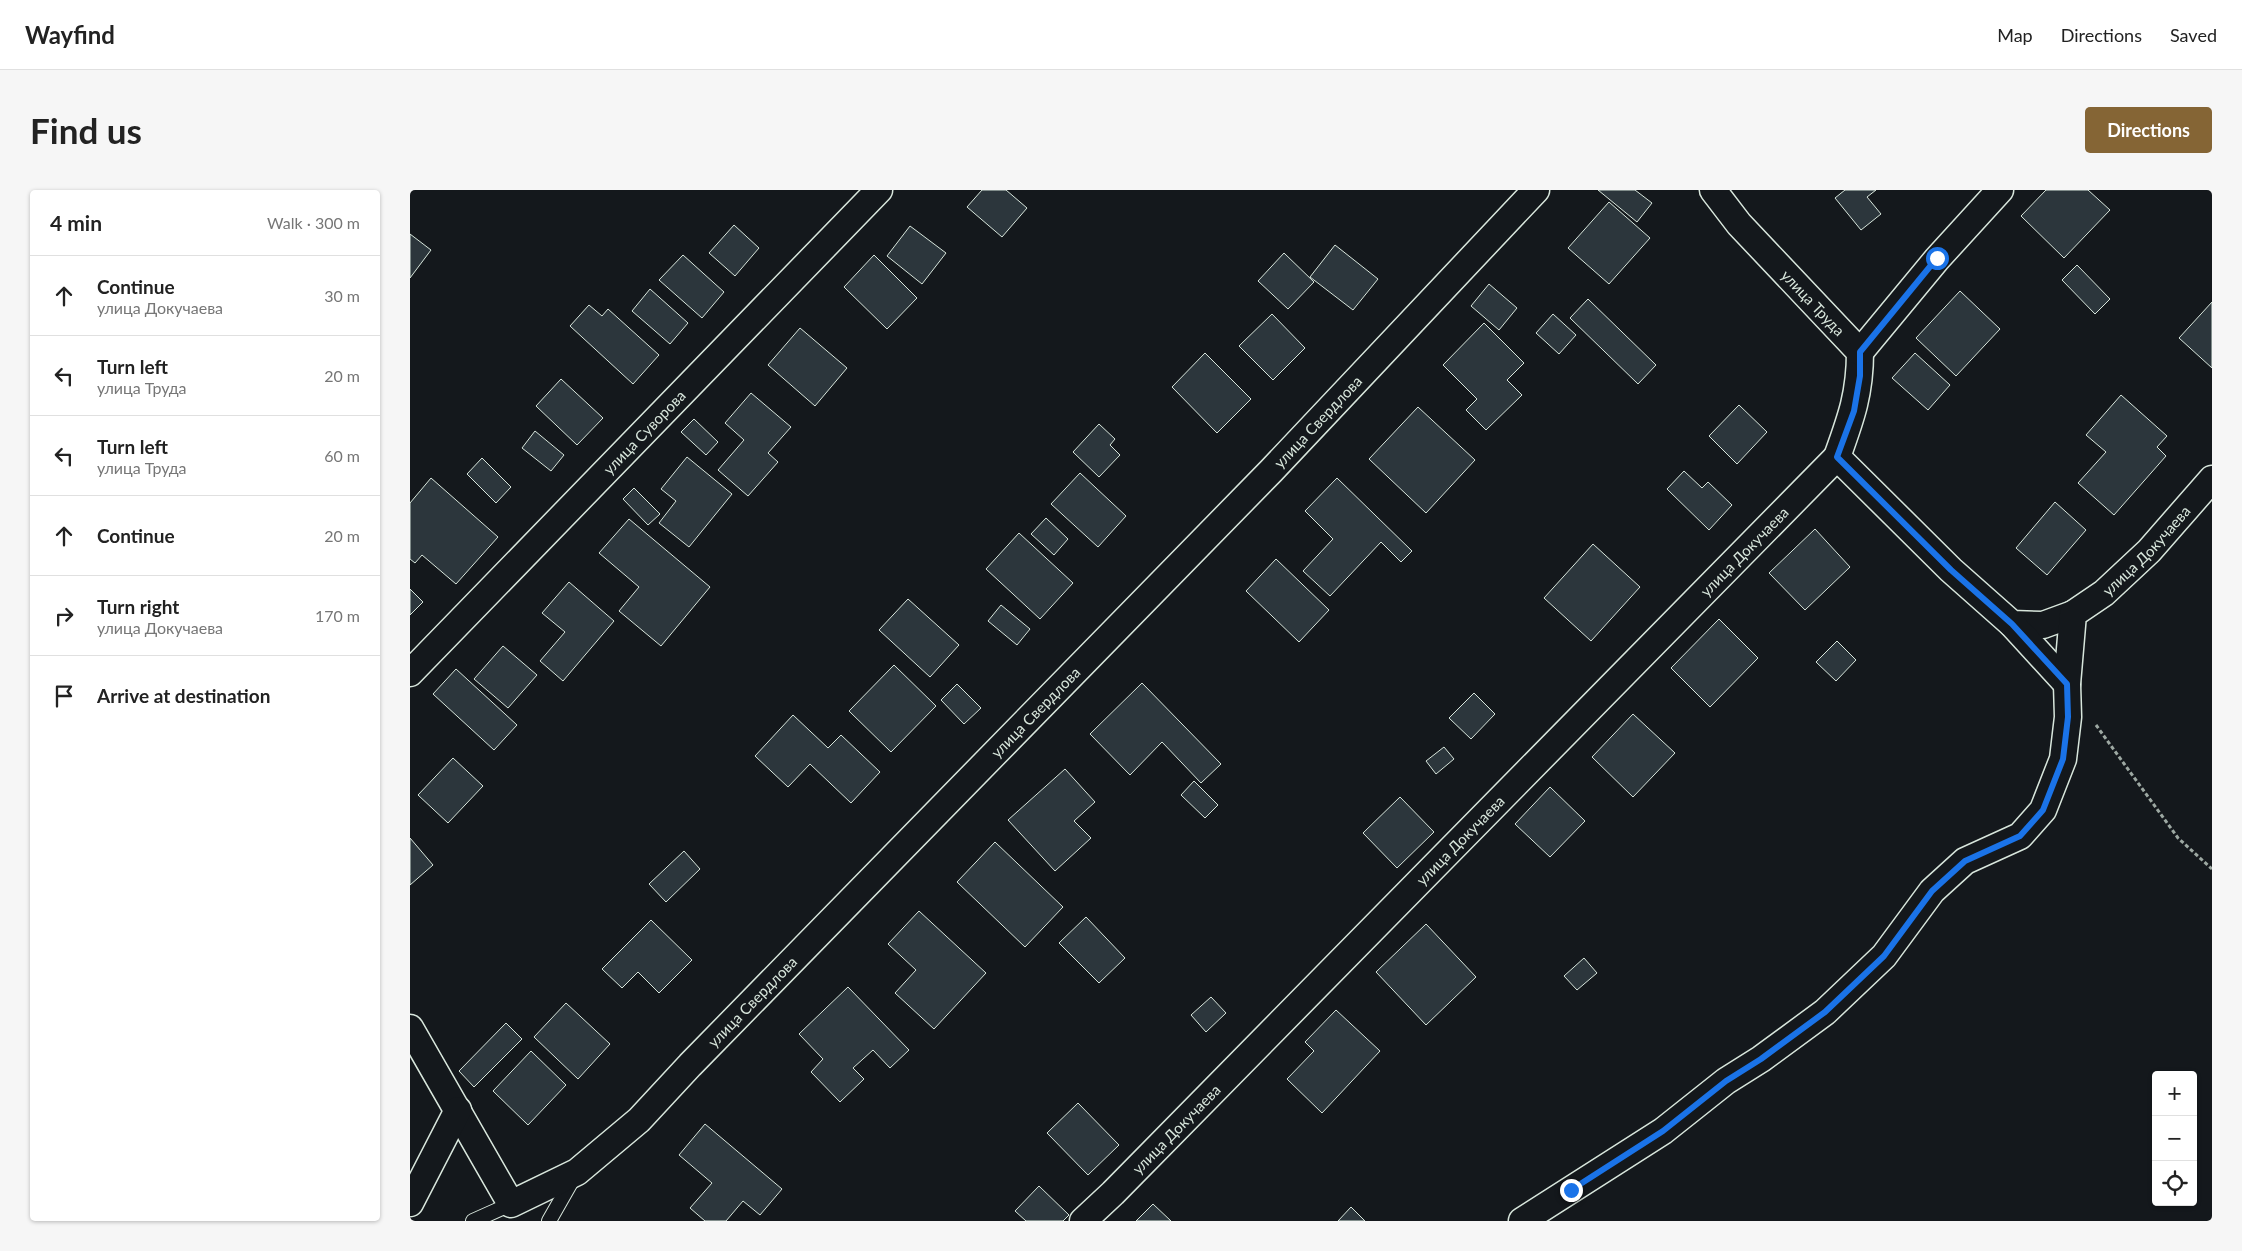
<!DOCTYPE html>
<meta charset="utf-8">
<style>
:root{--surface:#fff;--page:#f6f6f6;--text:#222;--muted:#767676;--line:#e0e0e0;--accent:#856535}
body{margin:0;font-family:Lato,sans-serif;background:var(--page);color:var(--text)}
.controls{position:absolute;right:15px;bottom:15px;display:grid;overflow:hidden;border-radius:5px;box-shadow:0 1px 4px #0004}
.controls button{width:45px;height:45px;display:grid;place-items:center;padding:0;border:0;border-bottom:1px solid var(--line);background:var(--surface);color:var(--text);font:25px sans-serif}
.stop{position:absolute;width:15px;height:15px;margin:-11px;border:4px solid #1a73e8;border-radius:50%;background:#fff}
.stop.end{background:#1a73e8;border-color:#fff;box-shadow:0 1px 5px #0008}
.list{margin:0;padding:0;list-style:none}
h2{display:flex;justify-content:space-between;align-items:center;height:65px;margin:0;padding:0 20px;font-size:21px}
h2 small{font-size:16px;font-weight:400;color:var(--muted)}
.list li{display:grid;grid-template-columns:32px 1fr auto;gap:15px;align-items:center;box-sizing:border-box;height:80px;padding:0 20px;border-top:1px solid var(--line)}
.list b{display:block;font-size:19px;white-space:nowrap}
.list p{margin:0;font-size:16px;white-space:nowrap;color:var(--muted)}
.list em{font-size:16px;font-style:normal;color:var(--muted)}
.icon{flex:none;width:28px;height:28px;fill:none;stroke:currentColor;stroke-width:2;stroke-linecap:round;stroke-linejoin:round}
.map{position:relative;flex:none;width:1802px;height:1031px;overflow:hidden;border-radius:5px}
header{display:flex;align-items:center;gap:30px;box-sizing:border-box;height:70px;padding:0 25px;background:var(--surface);border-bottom:1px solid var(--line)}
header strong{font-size:24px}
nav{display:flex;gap:28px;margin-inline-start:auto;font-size:18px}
.intro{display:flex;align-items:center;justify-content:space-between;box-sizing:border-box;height:120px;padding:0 30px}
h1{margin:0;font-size:35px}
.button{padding:12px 22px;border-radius:5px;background:var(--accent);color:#fff;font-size:18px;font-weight:700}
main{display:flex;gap:30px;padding:0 30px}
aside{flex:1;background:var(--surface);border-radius:5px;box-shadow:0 1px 4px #0004}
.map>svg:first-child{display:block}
.building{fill:#2c363c;stroke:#d8e6dc}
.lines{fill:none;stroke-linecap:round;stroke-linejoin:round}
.lane-casing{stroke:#d8e6dc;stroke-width:16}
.street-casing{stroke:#d8e6dc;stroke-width:29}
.path{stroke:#9da8a2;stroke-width:3;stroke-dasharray:4 2.5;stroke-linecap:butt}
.lane{stroke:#14181c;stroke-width:14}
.street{stroke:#14181c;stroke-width:26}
.route{stroke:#1a73e8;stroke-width:6}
.labels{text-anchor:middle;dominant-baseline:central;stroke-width:4;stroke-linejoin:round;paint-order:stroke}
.street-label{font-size:15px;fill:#d8e6dc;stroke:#14181c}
</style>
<header>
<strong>Wayfind</strong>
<nav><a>Map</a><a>Directions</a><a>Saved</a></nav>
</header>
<div class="intro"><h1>Find us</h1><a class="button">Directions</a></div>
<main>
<aside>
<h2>4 min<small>Walk · 300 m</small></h2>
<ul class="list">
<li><svg class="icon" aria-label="ahead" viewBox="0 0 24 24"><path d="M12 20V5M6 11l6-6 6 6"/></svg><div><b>Continue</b><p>улица Докучаева</p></div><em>30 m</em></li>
<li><svg class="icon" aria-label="left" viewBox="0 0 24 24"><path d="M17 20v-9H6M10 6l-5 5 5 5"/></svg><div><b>Turn left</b><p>улица Труда</p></div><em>20 m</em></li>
<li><svg class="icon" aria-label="left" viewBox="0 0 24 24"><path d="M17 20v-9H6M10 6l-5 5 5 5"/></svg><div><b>Turn left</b><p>улица Труда</p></div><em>60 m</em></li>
<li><svg class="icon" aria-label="ahead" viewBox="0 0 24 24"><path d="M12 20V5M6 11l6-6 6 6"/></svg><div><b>Continue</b></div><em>20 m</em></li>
<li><svg class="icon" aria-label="right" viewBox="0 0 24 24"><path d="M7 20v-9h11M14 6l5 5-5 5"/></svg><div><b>Turn right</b><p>улица Докучаева</p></div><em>170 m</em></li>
<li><svg class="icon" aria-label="arrive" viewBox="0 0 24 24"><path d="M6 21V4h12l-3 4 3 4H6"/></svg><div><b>Arrive at destination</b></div></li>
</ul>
</aside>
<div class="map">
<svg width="1802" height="1031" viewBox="0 0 1802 1031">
<rect width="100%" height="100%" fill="#14181c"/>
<path class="building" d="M572,0H596L617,18L592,47L557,17Z
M1188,0H1225L1242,13L1227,32Z
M1435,0H1466L1457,7L1471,24L1451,40L1425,8Z
M1636,0H1678L1700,20L1654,68L1611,26Z
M1199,12L1240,48L1199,94L1158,58Z
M324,35L349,58L325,86L299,63Z
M500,36L536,63L512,94L477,66Z
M0,44L21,60L0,88Z
M925,55L968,89L943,120L900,87Z
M874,63L904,92L878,119L848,91Z
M273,65L314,102L292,128L249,90Z
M464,65L507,108L477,139L434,97Z
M1667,75L1700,109L1685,124L1652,90Z
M1079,94L1107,118L1089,140L1061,116Z
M240,99L278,133L260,154L222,121Z
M1550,101L1590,139L1546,186L1506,148Z
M1178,109L1246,175L1228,194L1160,128Z
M1802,112V178L1769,148Z
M179,115L192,126L198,119L249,165L223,194L160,136Z
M862,124L895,158L863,190L829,156Z
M1143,124L1166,145L1149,164L1126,143Z
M1074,133L1114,173L1097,190L1112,205L1076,240L1056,220L1067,209L1033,175Z
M390,138L437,178L405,216L358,175Z
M795,163L841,209L807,243L762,197Z
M1505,163L1540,195L1518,220L1482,188Z
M151,189L193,228L167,255L126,216Z
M341,203L381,237L358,263L368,272L338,306L308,280L334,250L315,233Z
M1711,205L1757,246L1747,257L1756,266L1704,325L1668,293L1696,262L1676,245Z
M1329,215L1357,242L1327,274L1299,246Z
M1008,217L1065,270L1016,323L959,269Z
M284,229L308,252L296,265L271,242Z
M689,234L705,249L700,255L710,265L689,287L663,262Z
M125,241L154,265L141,281L112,258Z
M277,267L322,304L279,357L249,333L266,311L251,299Z
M72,268L101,297L86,313L57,284Z
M1274,281L1292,298L1298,292L1322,315L1299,340L1257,299Z
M670,283L716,326L688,357L641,314Z
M21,288L88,347L46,394L12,365L5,373L0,369V313Z
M927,288L1002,361L991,372L971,352L920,406L893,381L923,349L895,321Z
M224,298L250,324L238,335L213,309Z
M1645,312L1676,340L1637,385L1606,358Z
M636,328L658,349L644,365L621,344Z
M219,329L300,397L251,456L209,421L229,397L189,363Z
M1405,339L1440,377L1395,420L1359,383Z
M609,343L663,393L630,429L576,379Z
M1183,354L1230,397L1181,451L1134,408Z
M866,369L919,420L889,452L836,401Z
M159,392L204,431L153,491L130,471L155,442L132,423Z
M0,399L13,412L0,425Z
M498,409L549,455L520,487L469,440Z
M591,415L620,439L607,455L578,431Z
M1309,429L1348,468L1300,517L1261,478Z
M1427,451L1446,470L1426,491L1406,472Z
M93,456L127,485L98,518L64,489Z
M484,475L526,516L481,562L439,521Z
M46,479L107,535L84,560L23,504Z
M732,493L811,574L791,593L752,552L720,585L680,544Z
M547,494L571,518L554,534L531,510Z
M1064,503L1085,524L1061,549L1039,528Z
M1223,524L1265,563L1223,607L1182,567Z
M383,525L418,558L431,545L470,582L441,613L400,574L378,597L345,566Z
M1034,557L1044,569L1026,584L1016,571Z
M43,568L73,596L38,633L8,605Z
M655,579L685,612L664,631L681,648L645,681L598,630Z
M784,591L808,615L795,628L771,605Z
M1140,597L1175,631L1140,667L1105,634Z
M990,607L1024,642L987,678L953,643Z
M0,648L23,675L0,695Z
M585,652L653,717L615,757L547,692Z
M274,661L290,679L256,712L239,694Z
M509,721L576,783L524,839L485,803L506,780L478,754Z
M676,727L715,768L689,793L649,753Z
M241,730L282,770L249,803L228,782L212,798L192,779Z
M1016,734L1066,787L1016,835L966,782Z
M1174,768L1187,783L1167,800L1154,786Z
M438,797L499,860L480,878L463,860L443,878L454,889L430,912L401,882L413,869L389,844Z
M801,807L816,823L796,842L781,825Z
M156,813L200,854L168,889L124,847Z
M926,820L970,861L912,923L877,889L904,861L895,852Z
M96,833L112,849L64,897L49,881Z
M121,861L156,895L118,935L83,901Z
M668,913L709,955L678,985L637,943Z
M295,934L372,999L350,1025L333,1011L316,1031H295L280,1018L302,993L269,965Z
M629,996L659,1025L653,1031H616L605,1021Z
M743,1014L761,1031H726Z
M941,1017L955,1031H928Z"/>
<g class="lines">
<defs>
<path id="lane" d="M63,1031L101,1014
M139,1031L164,987"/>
<g id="street">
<path id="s1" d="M1303,0L1329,34L1450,162C1450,204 1441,228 1427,267L1541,380L1602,434L1633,435L1663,424"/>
<path d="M1450,162L1527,69L1590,0"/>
<path d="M1602,434L1657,494"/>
<path id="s2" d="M0,483L469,0"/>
<path id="s3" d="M0,838L101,1014L167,982L229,930L280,875L861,281L1126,0"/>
<path d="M0,1013L48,920"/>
<path id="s4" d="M673,1031L703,1003L1427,267"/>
<path id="s5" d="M1112,1031L1253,941L1316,891L1351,869L1415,822L1474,766L1522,701L1555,671L1610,646L1633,620L1653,569L1658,527L1657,494L1663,424L1694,403L1739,361L1802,289"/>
</g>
</defs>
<use href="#lane" class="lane-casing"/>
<use href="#street" class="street-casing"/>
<path class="path" d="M1686,535L1768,648L1802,679"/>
<use href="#lane" class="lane"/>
<use href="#street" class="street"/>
</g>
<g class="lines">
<path class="route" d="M1161,1000L1253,941L1316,891L1351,869L1415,822L1474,766L1522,701L1555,671L1610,646L1633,620L1653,569L1658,527L1657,494L1602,434L1541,380L1427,267L1444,221L1450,186V162L1527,68"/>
</g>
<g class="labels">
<g class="street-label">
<text stroke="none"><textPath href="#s1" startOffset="151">улица Труда</textPath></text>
<text stroke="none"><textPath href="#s3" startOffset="1331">улица Свердлова</textPath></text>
<text stroke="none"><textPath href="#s2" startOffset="336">улица Суворова</textPath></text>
<text stroke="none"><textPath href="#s5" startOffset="968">улица Докучаева</textPath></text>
<text stroke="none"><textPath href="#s4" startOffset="941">улица Докучаева</textPath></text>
<text stroke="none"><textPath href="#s3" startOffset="926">улица Свердлова</textPath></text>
<text stroke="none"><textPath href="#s4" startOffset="536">улица Докучаева</textPath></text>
<text stroke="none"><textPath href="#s3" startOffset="521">улица Свердлова</textPath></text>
<text stroke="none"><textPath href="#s4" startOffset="131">улица Докучаева</textPath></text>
</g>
</g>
</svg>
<div class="controls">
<button>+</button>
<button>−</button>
<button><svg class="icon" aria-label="locate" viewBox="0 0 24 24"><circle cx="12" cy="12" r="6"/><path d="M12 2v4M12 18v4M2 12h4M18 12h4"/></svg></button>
</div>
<div class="stop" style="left:1527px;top:68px"></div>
<div class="stop end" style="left:1161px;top:1000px"></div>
</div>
</main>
